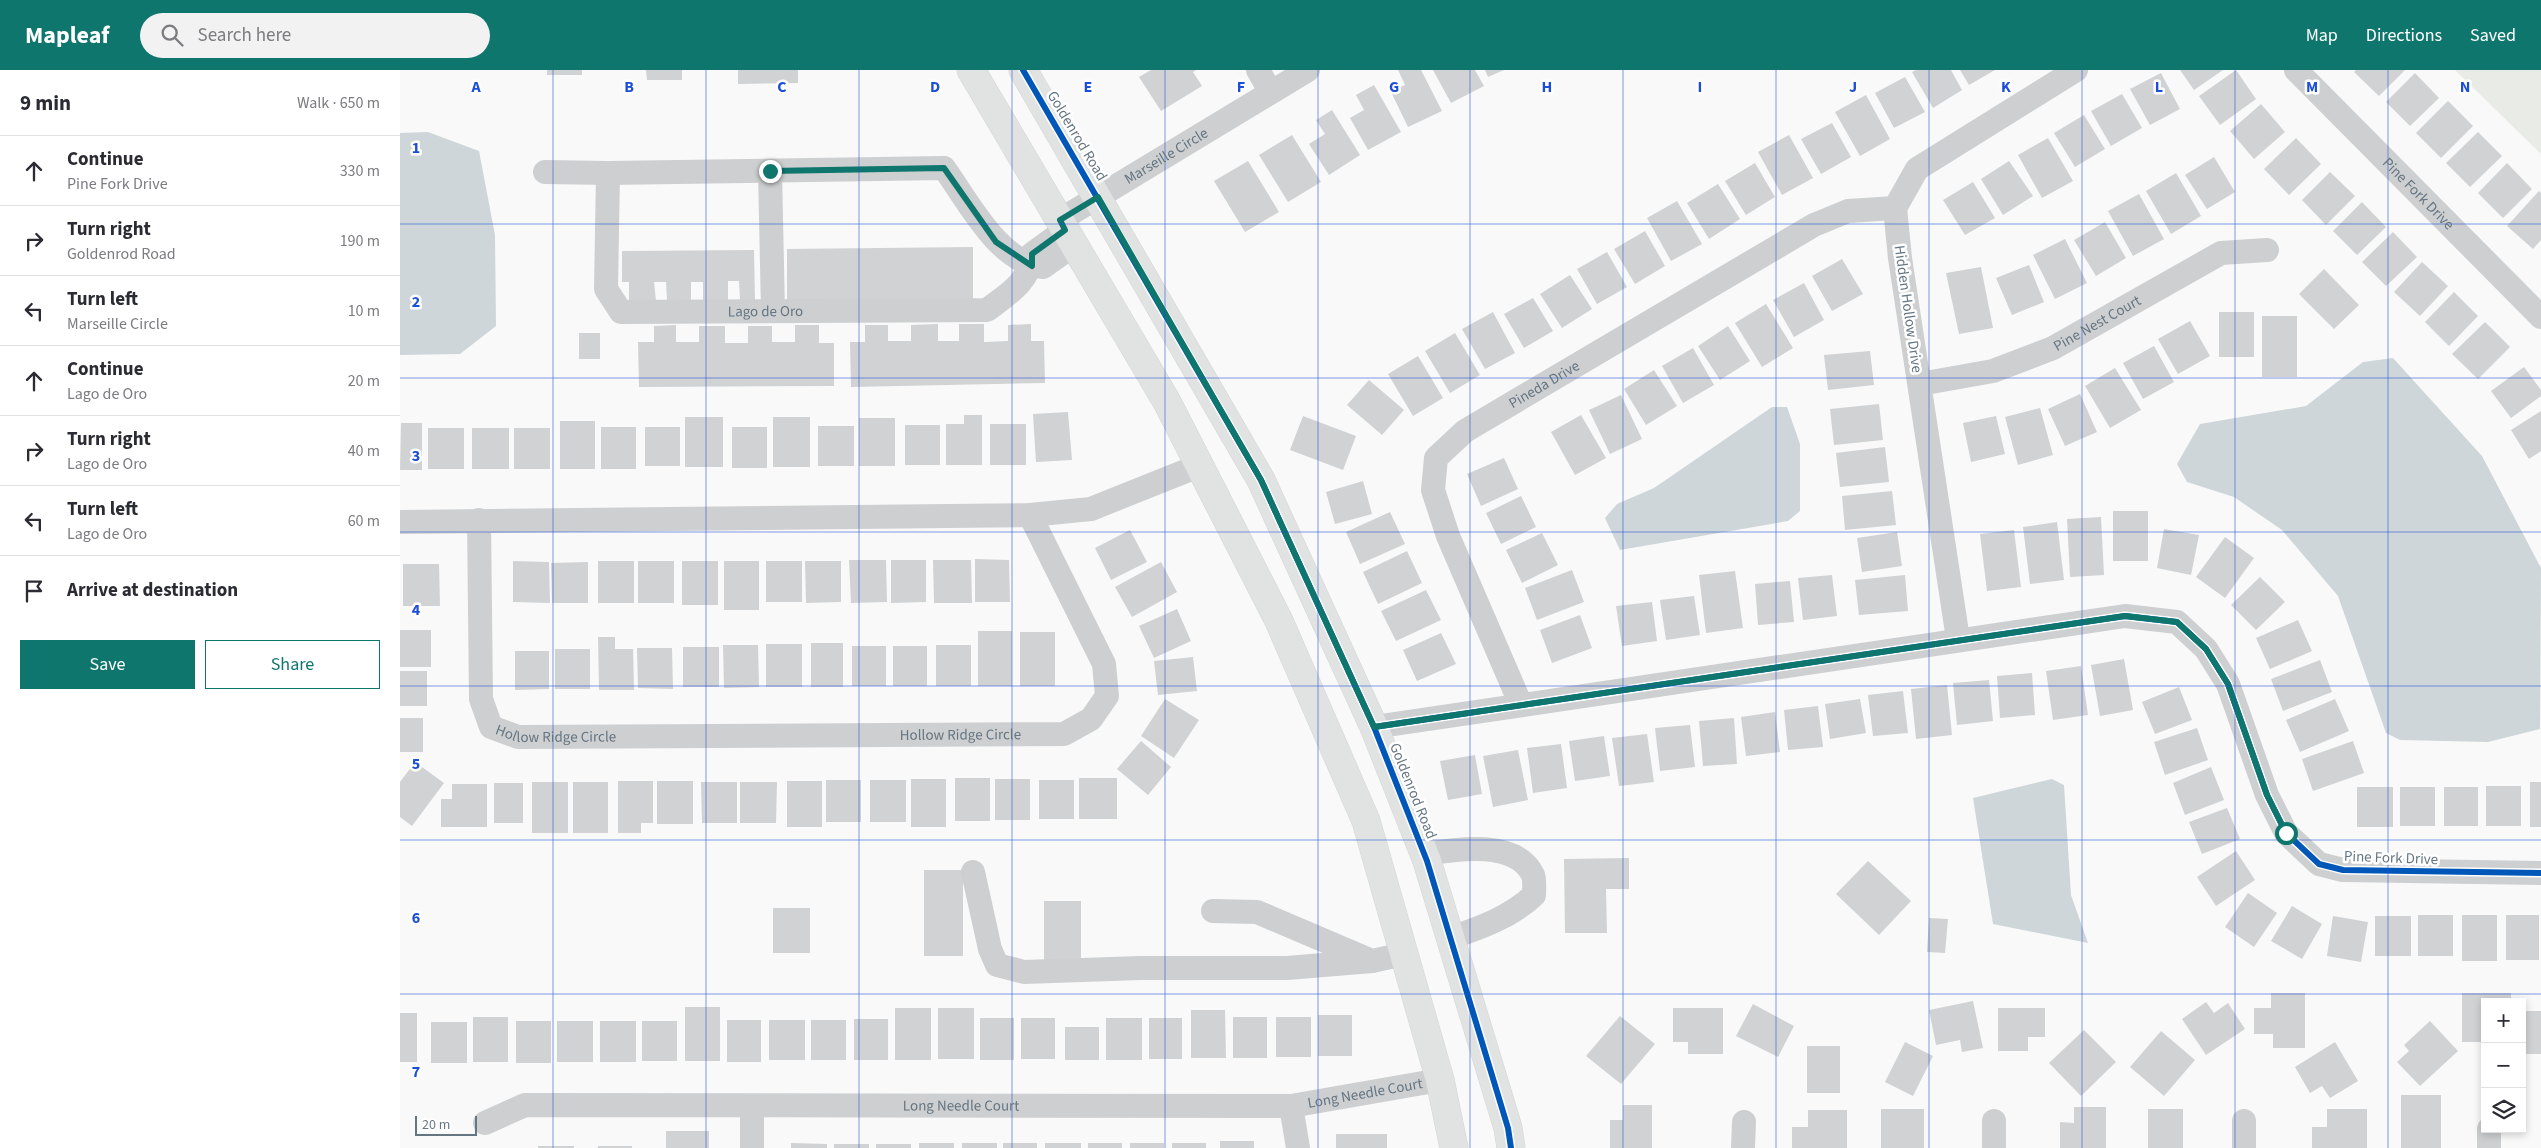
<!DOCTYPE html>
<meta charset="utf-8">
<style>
:root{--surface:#fff;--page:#f2f2f3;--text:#2b2b33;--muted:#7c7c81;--line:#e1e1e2;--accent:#0f766e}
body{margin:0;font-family:"Source Sans 3",sans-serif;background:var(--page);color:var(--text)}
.controls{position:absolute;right:15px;bottom:15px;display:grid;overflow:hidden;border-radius:0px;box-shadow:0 2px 8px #0003}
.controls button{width:45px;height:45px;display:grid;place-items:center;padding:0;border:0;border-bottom:1px solid var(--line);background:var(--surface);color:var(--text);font:25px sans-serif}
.scale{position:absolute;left:15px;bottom:12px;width:62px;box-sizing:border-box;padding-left:5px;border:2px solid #657683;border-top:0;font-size:14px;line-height:18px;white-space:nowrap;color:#657683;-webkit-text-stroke:4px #fff;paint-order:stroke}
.stop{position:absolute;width:15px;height:15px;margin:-11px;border:4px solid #0f766e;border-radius:50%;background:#fff}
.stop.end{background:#0f766e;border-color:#fff;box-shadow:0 1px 5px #0008}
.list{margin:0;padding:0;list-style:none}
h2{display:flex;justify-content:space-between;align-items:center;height:65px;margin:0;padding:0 20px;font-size:21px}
h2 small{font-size:16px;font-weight:400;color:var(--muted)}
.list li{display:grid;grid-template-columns:32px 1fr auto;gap:15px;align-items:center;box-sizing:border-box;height:70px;padding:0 20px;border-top:1px solid var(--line)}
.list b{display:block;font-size:19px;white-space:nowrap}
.list p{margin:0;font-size:16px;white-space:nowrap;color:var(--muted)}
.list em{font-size:16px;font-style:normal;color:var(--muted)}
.actions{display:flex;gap:10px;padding:15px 20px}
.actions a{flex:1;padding:11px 0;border:1px solid var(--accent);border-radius:0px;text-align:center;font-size:18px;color:var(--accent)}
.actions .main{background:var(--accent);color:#fff}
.icon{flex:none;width:28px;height:28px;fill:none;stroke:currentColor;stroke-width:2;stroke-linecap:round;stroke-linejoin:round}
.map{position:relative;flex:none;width:2141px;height:1078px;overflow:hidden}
header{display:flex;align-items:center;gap:30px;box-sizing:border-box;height:70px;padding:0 25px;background:var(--accent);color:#fff}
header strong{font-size:24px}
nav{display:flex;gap:28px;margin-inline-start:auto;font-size:18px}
.search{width:350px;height:45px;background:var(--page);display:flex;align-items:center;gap:12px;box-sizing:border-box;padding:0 18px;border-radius:28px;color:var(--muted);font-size:19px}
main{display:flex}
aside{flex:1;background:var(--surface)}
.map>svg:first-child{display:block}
.green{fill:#e8ebe6}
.water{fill:#ced6d9}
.building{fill:#d0d2d3}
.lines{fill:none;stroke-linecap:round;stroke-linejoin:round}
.major-casing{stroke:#d5d6d7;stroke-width:29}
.minor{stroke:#cecfd0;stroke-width:24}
.major{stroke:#e1e2e2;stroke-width:28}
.cycleway-casing{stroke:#fff;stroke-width:9}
.cycleway{stroke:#0057b8;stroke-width:6}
.route{stroke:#0f766e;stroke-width:6}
.grid{fill:none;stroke:#1d4ed8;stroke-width:1;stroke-opacity:0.55}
.labels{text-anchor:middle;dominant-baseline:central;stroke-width:5;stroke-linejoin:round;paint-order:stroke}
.street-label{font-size:15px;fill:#657683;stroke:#fff}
.grid-label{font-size:16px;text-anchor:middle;font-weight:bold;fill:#1d4ed8;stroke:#fff;stroke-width:5;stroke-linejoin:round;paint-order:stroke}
</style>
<header>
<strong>Mapleaf</strong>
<div class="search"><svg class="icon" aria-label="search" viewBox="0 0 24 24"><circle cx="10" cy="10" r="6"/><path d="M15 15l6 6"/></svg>Search here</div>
<nav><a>Map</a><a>Directions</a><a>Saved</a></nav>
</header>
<main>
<aside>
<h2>9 min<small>Walk · 650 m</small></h2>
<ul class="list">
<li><svg class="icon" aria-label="ahead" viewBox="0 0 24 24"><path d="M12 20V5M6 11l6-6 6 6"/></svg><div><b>Continue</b><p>Pine Fork Drive</p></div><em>330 m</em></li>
<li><svg class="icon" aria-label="right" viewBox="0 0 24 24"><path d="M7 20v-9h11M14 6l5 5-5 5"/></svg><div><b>Turn right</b><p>Goldenrod Road</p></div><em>190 m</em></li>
<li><svg class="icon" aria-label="left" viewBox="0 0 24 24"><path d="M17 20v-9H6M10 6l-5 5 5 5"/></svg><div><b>Turn left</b><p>Marseille Circle</p></div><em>10 m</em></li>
<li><svg class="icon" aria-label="ahead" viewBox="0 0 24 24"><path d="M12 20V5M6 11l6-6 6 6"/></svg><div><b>Continue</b><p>Lago de Oro</p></div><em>20 m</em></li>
<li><svg class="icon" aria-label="right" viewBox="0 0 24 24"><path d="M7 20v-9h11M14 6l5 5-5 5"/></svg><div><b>Turn right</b><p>Lago de Oro</p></div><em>40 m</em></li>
<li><svg class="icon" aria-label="left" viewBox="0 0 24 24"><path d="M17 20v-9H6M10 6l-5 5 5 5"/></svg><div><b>Turn left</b><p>Lago de Oro</p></div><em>60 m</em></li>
<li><svg class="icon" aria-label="arrive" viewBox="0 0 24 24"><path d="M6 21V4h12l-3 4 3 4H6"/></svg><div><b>Arrive at destination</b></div></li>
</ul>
<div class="actions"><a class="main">Save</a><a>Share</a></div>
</aside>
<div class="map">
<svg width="2141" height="1078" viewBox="0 0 2141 1078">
<rect width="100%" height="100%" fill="#f9f9f9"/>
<path class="green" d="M2055,0H2141V84Z"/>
<path class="water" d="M28,62L79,81L95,165L96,256L60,284L0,285V63Z
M1993,288L2082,386L2141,498L2140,659L2088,672L2000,670L1986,663L1938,526L1882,460L1834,427L1787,412L1777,394L1800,354L1906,336L1963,292Z
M1372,337H1387L1400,374V441L1388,451L1220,480L1205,448L1217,434L1254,418Z
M1652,709L1664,715L1671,825L1688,873L1593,854L1573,728Z"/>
<path class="building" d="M147,0H182V5H147Z
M246,0H282V10H247Z
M338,0H398V13L338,14Z
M751,0H796L793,2L802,16L761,41L739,7Z
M998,0H1021L1042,41L1008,57L991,22L1005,15Z
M1033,0H1075L1084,16L1051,33Z
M1085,0H1104L1088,7Z
M1516,0H1551L1562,20L1533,38L1512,2Z
M1560,0H1595L1569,15Z
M1780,0H1823L1794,20Z
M1836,0L1856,29L1820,55L1799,26Z
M1956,0H2005L1979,26L1954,2Z
M1761,3L1780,39L1750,55L1730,19Z
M2015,3L2039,28L2010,56L1986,32Z
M1505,7L1525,42L1494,58L1475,23Z
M974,15L1001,62L968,80L950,48L964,40L956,25Z
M1722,24L1742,58L1711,76L1691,41Z
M1466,25L1490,69L1460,86L1435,42Z
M2048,31L2073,56L2041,88L2016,63Z
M1861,34L1885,62L1854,89L1830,61Z
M932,40L960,85L929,105L909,74L925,64L916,50Z
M1684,45L1705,79L1675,97L1654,63Z
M1432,53L1451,87L1421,104L1401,69Z
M2078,62L2102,86L2070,117L2046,93Z
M892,65L921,112L888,132L859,85Z
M1389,65L1413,108L1382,125L1358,82Z
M1648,68L1673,111L1642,128L1618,85Z
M1896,68L1921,94L1889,125L1864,99Z
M1814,87L1835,122L1807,139L1785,105Z
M848,91L879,142L845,162L814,111Z
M1609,91L1633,126L1603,145L1581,109Z
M1355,93L1375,127L1346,145L1325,111Z
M2107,93L2132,119L2103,148L2078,123Z
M1930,102L1955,126L1926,155L1902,130Z
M1776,103L1801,146L1771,164L1746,121Z
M1573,112L1595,148L1565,165L1543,130Z
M1318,114L1340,149L1309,169L1287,133Z
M2139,121L2141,123V170L2133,179L2107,156Z
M1739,124L1764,169L1733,186L1708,141Z
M1277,131L1302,174L1271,191L1247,148Z
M1962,132L1986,157L1957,185L1933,161Z
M1705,152L1726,188L1696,206L1674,170Z
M1245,161L1265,196L1235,214L1214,179Z
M1993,162L2017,187L1986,216L1962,192Z
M1665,169L1687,213L1655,229L1633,185Z
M573,177V229L387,230V179Z
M354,180L355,231L340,230L339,211H328V230H303V212H291V230L267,231L266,212H254L256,231L229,232V212H222V181Z
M1207,182L1227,217L1197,234L1177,199Z
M1442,189L1463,224L1432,241L1412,206Z
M2022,192L2048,216L2020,246L1994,222Z
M1629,195L1644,232L1612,245L1596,208Z
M1581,197L1593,258L1559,264L1546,203Z
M1924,199L1959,235L1934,259L1899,224Z
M1170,205L1192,239L1162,258L1140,224Z
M1404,213L1424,250L1394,267L1373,230Z
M2054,222L2078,246L2049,276L2025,252Z
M1133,228L1153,261L1124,278L1104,244Z
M1366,234L1393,278L1362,297L1335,253Z
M1093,242L1115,283L1085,299L1062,259Z
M1819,242H1854V287H1819Z
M1862,246H1897V307H1862Z
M1790,251L1810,286L1778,304L1758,269Z
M2085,252L2110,277L2078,309L2052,284Z
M538,254V271H559V254H584V272L608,271V255L631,254V271H644L645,313L451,317L450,272H465V255H488V271H511V255Z
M276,255V272H299V256H325V273H348V256H372V272H395V255H419V273H434V316L239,317L238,272H254V256Z
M1328,256L1350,291L1320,310L1298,276Z
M179,263H200V289H179Z
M1055,263L1080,305L1050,323L1025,281Z
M1754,276L1774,312L1743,329L1723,293Z
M1293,278L1314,315L1283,333L1262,296Z
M1470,281L1474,315L1428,320L1424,285Z
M1018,286L1043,328L1013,346L988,304Z
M2124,297L2141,320V326L2111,348L2091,321Z
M1715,298L1741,340L1710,358L1685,316Z
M1254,300L1277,336L1246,355L1224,319Z
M969,310L1004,340L982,365L947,335Z
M1680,324L1697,362L1665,376L1648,339Z
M1221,325L1242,369L1210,384L1189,340Z
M1479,334L1483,370L1434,375L1430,339Z
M1640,338L1653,385L1618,395L1605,347Z
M2141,341V381L2129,389L2111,360Z
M668,342L672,390L636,392L633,344Z
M564,345H582V395H546V354H564Z
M1181,345L1206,388L1175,405L1151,362Z
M903,346L956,366L943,400L890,380Z
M1596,346L1605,384L1571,392L1563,353Z
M285,347H323V397H285Z
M373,347H410V397H373Z
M459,348H495V396H459Z
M160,351H195V399H160Z
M1,353H22V400H0Z
M590,354H626V395H590Z
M505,355H540V395H505Z
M418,356H454V396H418Z
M201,357H236V399H201Z
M245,357H280V396H245Z
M332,357H367V398H332Z
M28,358H64V399H28Z
M72,358H109V399H72Z
M114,358H150V399H114Z
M1485,377L1489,412L1440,417L1436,383Z
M1104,388L1118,419L1081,436L1067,404Z
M963,411L972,444L935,454L926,422Z
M1492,421L1496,455L1445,460L1442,426Z
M1121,426L1136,457L1101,474L1086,443Z
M1713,441H1748V491H1713Z
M990,442L1005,474L960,494L946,462Z
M1701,447L1704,505L1670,507L1667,449Z
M1657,452L1664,510L1630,514L1623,457Z
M1764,459L1799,465L1791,505L1757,498Z
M730,460L747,492L711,510L695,478Z
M1614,460L1621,517L1587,521L1580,464Z
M1497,462L1502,496L1462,502L1457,468Z
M1142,463L1158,495L1122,513L1106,480Z
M1825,467L1854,488L1825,528L1796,507Z
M1007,481L1022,513L978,534L963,502Z
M575,489L609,490L610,532H575Z
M449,490H486L487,532L451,533Z
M491,490H526V532L491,533Z
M533,490H571L572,533H534Z
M113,491L149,492L150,533L113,532Z
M198,491H234V533H198Z
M238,491H274V533H238Z
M282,491H318V535H282Z
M324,491H359V540H324Z
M366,491H402V532H366Z
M405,491H441V532L406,533Z
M188,492V533H152L151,493Z
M761,492L777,522L732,547L715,517Z
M3,494H39L40,536H3Z
M1172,500L1184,532L1137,550L1125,518Z
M1335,501L1343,558L1306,563L1299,505Z
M1432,505L1437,546L1403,550L1398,508Z
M1505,505L1508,541L1459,545L1455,510Z
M1860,507L1885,532L1856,560L1831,535Z
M1390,511L1394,552L1358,555L1355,514Z
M1026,520L1041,550L996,571L981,541Z
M1294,526L1300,565L1266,570L1260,530Z
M1252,532L1257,571L1222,576L1216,536Z
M777,539L791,571L754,588L739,556Z
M1180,545L1192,578L1152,593L1140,560Z
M1898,550L1912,581L1870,599L1856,568Z
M0,560H31V597H0Z
M578,561H612V616H578Z
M620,562H655V616H620Z
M1041,563L1056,594L1017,611L1003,580Z
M198,567H215V579H233L234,620H199Z
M411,573H443V617H411Z
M366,574H402V617H366Z
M323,575H358L359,617L324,618Z
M536,575H571V616H536Z
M452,576H486V616H452Z
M493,576H527V616H493Z
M283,577H319V617H283Z
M237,578H272L273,619L238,618Z
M155,579H190V619H155Z
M115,581H149V619L115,620Z
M793,587L797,621L758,625L754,591Z
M1724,589L1733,640L1700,646L1691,595Z
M1920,590L1932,622L1883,641L1871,609Z
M1681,596L1688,645L1653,650L1646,601Z
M0,601H27V636H0Z
M1632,603L1635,645L1600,648L1597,606Z
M1589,610L1593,651L1557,655L1553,613Z
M1547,615L1552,665L1516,669L1511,619Z
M1779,617L1792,650L1755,664L1742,632Z
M1503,621L1508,663L1473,666L1468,625Z
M765,629L799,650L774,688L741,666Z
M1460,629L1466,663L1430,669L1425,634Z
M1935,629L1949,661L1900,682L1886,650Z
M1418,636L1423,677L1388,680L1384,640Z
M1375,642L1380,682L1346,686L1341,647Z
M0,648H23V682H0Z
M1334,648L1337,694L1303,696L1299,651Z
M1290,655L1295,697L1260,701L1255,658Z
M1797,658L1808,690L1765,705L1754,672Z
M1247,664L1254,712L1219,716L1212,668Z
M1204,666L1210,706L1175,711L1169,671Z
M741,671L771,697L748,725L717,699Z
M1953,671L1964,703L1913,721L1902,689Z
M1161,674L1167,718L1133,723L1127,678Z
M1118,680L1128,730L1093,737L1083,686Z
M1075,685L1082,724L1048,730L1040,691Z
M15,692L44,713L12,756L0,747V712Z
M1811,697L1824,730L1785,745L1773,713Z
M555,708H590V751H555Z
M679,708H717V749H679Z
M511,709H546V757H511Z
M595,709H630V750H595Z
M426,710H461V752H426Z
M470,710H506V752H470Z
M639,710H674V749H639Z
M218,711H253V753H241V763H218Z
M257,711H293V754H257Z
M387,711H422V757H387Z
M132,712H168V763H132Z
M173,712H208V763H173Z
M301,712H337V753H302Z
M340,712H377L376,753H340Z
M2130,712H2141V757H2130Z
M94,713H123V753H94Z
M52,714H87V757H41V729H52Z
M2086,716H2121V756H2086Z
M1957,717H1993V757H1957Z
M2000,717H2035V756H2000Z
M2044,717H2078V756H2044Z
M1827,738L1840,769L1802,784L1789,752Z
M1836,781L1855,810L1816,836L1797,807Z
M1229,788V819H1206L1207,863H1165L1164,789Z
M1468,791L1511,831L1479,865L1436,824Z
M524,800H563V886H524Z
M1848,823L1877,843L1854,877L1825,857Z
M644,831H681V894H644Z
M1892,836L1922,854L1902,889L1871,871Z
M373,838H410V883H373Z
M2018,845H2053V886H2018Z
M2062,845H2097V891H2062Z
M2106,845H2139V890H2106Z
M1933,846L1968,852L1961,892L1927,886Z
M1975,846H2011V886H1975Z
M1529,848L1548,849L1545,883L1527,882Z
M1871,923H1905V978H1873V964H1854V938H1871Z
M2062,923H2111V932H2085V972H2062Z
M1573,931L1583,978L1562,982L1560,970L1536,975L1529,940Z
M1806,932L1814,943L1828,933L1845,959L1806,985L1782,949Z
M1353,934L1394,956L1378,987L1336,966Z
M285,937H320V991H285Z
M495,938H531V990H495Z
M538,938H574V989H538Z
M1273,938H1323V984H1288V972H1273Z
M1598,938H1645V967H1628V981H1598Z
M791,940H825L826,988H791Z
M2122,941H2141V984H2122Z
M0,943H17V992H0Z
M918,945H952V986H918Z
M1220,946L1255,974L1221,1014L1186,986Z
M73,947H108V992H73Z
M833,947H867V988H833Z
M876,947H911V987H876Z
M580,948H614V990H580Z
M621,948H655V989H621Z
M706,948H742V990H706Z
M749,948H782V989H749Z
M454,949H488V990H454Z
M327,950H361V992H327Z
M369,950H405V990H369Z
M411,950H446V990H411Z
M116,951H151V993H116Z
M157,951H193V992H157Z
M200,951H236V992H200Z
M242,951H277V991H242Z
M2030,951L2058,981L2020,1016L1997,992L2009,981L2004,975Z
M31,952H67V993H31Z
M665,957H699V990H665Z
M1684,960L1716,992L1681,1026L1649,993Z
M1761,961L1795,990L1764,1026L1730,997Z
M1505,972L1533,986L1513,1026L1485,1012Z
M1935,972L1958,1011L1930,1028L1922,1016L1910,1023L1895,997Z
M1407,976H1440V1023H1407Z
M2001,1025H2041V1078H2001Z
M1223,1035H1252V1078H1210V1050H1223Z
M1674,1037H1706V1078H1660V1052L1674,1053Z
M1481,1039H1524V1078H1481Z
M1748,1039H1783V1078H1748Z
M1927,1039H1967V1078H1912V1057H1927Z
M1408,1040H1447V1078H1392V1057H1408Z
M266,1061H309V1078H266Z
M936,1064H987V1078H936Z
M820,1071H854V1078H820Z
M391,1073L427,1074V1078H391Z
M519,1073H554V1078H519Z
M562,1073H597V1078H562Z
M603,1073H637V1078H603Z
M645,1073H681V1078H645Z
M688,1073H722V1078H688Z
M730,1073H764V1078H730Z
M772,1073H806V1078H772Z
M434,1074H469V1078H434Z
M476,1074H511V1078H476Z
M138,1076H174V1078H138Z
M198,1076H232V1078H198Z"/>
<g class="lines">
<defs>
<path id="major" d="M571,0L767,332L879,551L966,751L1040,1010L1054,1078
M623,0L861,410L974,657L1027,791L1108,1058L1111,1078"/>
</defs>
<use href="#major" class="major-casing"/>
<g class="minor">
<path d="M858,0L870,21"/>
<path id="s1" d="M1896,0L2141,247"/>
<path d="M370,101L373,241"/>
<path d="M145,102L208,103L544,98C568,131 599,193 643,197L674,175"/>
<path id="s2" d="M208,103L206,219L221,242L587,240C608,224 630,212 632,184L665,160"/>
<path id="s3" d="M660,150L908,0"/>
<path id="s4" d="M1520,314L1593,301L1653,278L1821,183L1867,180"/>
<path id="s5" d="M79,450L81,629L91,657L118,667L664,664L691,649L707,626L704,594L630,445"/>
<path d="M0,452L630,445L691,439L801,395"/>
<path d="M1558,569L1500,188L1495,138L1517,99L1676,0"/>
<path id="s6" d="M1121,635L1048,466L1033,420L1036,388L1065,361L1414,155L1448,141L1495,138"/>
<path d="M974,657L1725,546L1777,552L1806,579L1828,614L1867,725L1886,763L1919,794L1943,800L2141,803"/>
<path d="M1024,784C1056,779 1116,769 1133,805C1135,810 1134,819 1134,825C1111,847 1080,858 1050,868"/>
<path d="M573,802L590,879L597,895L624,902L740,898H887L972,891"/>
<path d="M813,841L857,842L972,891L1004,884"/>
<path d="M352,1036V1078"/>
<path d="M891,1036L898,1078"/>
<path id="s7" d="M85,1053L125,1035L891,1036L1040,1010"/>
<path d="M1343,1078L1344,1052"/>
<path d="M1594,1078V1051"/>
<path d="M1844,1078V1051"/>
<path d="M2089,1078V1059"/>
</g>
<use href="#major" class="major"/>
<defs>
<path id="cycleway" d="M623,0L861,410L974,657L1027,791L1108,1058L1111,1078
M974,657L1725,546L1777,552L1806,579L1828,614L1867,725L1886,763L1919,794L1943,800L2141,803"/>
</defs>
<use href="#cycleway" class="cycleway-casing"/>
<use href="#cycleway" class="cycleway"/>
</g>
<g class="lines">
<path class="route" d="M370,101L544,98L596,172L632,196V184L665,160L660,150L698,127L861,410L974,657L1725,546L1777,552L1806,579L1828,614L1867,725L1886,763"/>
</g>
<path class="grid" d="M153,0V1078M306,0V1078M459,0V1078M612,0V1078M765,0V1078M918,0V1078M1070,0V1078M1223,0V1078M1376,0V1078M1529,0V1078M1682,0V1078M1835,0V1078M1988,0V1078M0,154H2141M0,308H2141M0,462H2141M0,616H2141M0,770H2141M0,924H2141"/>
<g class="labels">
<g class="street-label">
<text transform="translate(677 66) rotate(59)">Goldenrod Road</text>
<text stroke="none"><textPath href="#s3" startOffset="124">Marseille Circle</textPath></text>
<text stroke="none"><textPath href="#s1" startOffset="174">Pine Fork Drive</textPath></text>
<text transform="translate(1508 239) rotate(82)">Hidden Hollow Drive</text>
<text stroke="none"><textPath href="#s2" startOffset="288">Lago de Oro</textPath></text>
<text stroke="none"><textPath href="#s4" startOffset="189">Pine Nest Court</textPath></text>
<text stroke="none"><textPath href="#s6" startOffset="396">Pineda Drive</textPath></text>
<text stroke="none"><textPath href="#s5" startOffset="275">Hollow Ridge Circle</textPath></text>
<text stroke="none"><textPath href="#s5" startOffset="680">Hollow Ridge Circle</textPath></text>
<text transform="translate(1013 721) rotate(68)">Goldenrod Road</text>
<text transform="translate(1991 788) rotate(2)">Pine Fork Drive</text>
<text stroke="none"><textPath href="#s7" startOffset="885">Long Needle Court</textPath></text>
<text stroke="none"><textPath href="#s7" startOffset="480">Long Needle Court</textPath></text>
</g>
</g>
<g class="grid-label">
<text x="76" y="22">A</text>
<text x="229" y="22">B</text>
<text x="382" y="22">C</text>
<text x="535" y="22">D</text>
<text x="688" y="22">E</text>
<text x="841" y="22">F</text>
<text x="994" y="22">G</text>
<text x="1147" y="22">H</text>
<text x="1300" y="22">I</text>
<text x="1453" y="22">J</text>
<text x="1606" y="22">K</text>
<text x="1759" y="22">L</text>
<text x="1912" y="22">M</text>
<text x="2065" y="22">N</text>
<text x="16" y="83">1</text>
<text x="16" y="237">2</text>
<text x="16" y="391">3</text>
<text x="16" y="545">4</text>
<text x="16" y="699">5</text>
<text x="16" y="853">6</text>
<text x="16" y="1007">7</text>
</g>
</svg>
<div class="controls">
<button>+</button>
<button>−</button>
<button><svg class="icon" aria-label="layers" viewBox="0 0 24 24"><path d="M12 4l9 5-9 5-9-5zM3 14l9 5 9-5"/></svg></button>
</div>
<div class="scale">20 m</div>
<div class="stop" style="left:1886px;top:763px"></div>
<div class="stop end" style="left:370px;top:101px"></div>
</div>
</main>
